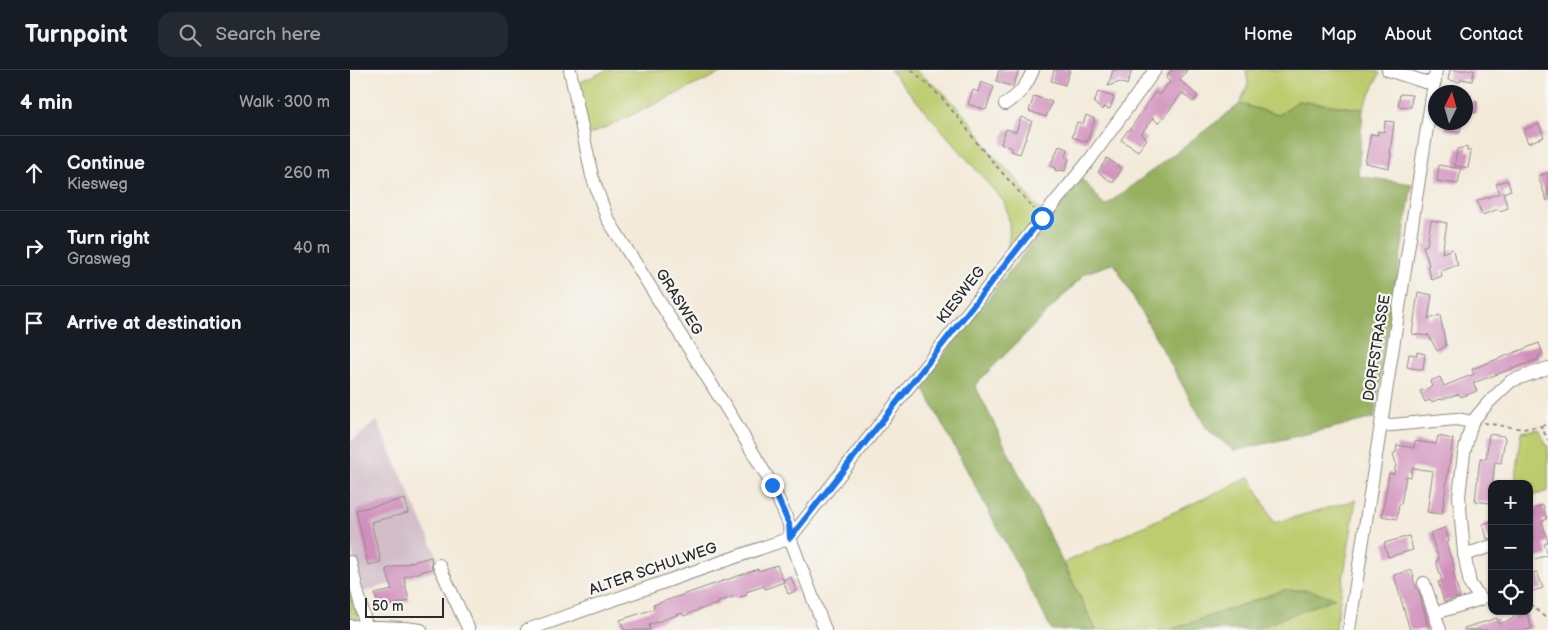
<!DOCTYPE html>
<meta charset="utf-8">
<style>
:root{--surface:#171b24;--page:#242831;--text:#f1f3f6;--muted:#9ea1a6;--line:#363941}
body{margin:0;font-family:"Balsamiq Sans",sans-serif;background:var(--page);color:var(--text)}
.controls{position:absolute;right:15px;bottom:15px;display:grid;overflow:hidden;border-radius:10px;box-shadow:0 1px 4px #0004}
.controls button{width:45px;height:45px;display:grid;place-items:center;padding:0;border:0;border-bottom:1px solid var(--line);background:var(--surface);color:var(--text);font:25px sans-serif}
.compass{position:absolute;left:1078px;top:15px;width:45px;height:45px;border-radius:50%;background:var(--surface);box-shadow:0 1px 4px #0004;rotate:5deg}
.scale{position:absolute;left:15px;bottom:12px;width:79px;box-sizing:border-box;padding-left:5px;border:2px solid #2b2b2b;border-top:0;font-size:14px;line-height:18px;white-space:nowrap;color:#2b2b2b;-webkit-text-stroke:4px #f6f6f2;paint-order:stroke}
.stop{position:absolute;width:15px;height:15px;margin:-11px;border:4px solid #1a73e8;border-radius:50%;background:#fff}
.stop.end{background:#1a73e8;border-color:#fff;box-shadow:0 1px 5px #0008}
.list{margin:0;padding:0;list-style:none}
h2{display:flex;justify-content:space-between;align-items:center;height:65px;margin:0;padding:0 20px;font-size:21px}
h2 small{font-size:16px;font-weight:400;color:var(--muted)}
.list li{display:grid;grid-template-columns:32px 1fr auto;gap:15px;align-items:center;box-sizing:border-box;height:75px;padding:0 20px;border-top:1px solid var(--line)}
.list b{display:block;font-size:19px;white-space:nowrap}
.list p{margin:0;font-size:16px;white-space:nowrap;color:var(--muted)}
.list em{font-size:16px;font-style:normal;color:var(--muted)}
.icon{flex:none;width:28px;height:28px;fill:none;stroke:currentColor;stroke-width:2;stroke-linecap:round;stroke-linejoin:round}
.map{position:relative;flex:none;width:1198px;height:560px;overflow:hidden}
header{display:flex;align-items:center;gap:30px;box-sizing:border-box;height:70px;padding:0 25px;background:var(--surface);border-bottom:1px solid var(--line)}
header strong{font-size:24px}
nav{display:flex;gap:28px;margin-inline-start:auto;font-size:18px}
.search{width:350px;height:45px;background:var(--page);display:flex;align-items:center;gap:12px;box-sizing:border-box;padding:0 18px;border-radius:15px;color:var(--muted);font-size:19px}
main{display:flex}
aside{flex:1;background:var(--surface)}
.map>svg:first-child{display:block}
.industrial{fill:#d2bdc8}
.green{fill:#bdcc6e;stroke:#747c4c}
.forest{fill:#96b061;stroke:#606e46}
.building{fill:#d08ebb}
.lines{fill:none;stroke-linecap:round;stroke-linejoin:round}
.minor-casing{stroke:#8f8a82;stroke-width:14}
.path{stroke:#8f8a82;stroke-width:2;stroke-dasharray:4 4;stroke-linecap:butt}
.minor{stroke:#fff;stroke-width:12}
.route{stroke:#1a73e8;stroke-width:6}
.labels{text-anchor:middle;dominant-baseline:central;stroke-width:4.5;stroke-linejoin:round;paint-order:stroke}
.street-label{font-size:15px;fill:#2b2b2b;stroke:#f6f6f2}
</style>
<header>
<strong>Turnpoint</strong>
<div class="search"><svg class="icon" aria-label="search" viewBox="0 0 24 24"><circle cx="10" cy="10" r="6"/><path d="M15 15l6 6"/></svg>Search here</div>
<nav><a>Home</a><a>Map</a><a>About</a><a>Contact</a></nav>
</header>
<main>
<aside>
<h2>4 min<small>Walk · 300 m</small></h2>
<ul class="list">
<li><svg class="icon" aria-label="ahead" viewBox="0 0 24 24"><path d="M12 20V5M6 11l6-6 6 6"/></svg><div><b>Continue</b><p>Kiesweg</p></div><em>260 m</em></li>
<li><svg class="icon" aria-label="right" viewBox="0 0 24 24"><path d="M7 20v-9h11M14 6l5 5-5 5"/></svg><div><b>Turn right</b><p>Grasweg</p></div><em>40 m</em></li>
<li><svg class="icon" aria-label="arrive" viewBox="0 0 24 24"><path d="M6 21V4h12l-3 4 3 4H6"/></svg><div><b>Arrive at destination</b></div></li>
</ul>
</aside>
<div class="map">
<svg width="1198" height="560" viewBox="0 0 1198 560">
<rect width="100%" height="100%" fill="#f6f6f2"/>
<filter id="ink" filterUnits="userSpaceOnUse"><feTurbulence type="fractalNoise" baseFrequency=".02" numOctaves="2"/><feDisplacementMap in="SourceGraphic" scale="10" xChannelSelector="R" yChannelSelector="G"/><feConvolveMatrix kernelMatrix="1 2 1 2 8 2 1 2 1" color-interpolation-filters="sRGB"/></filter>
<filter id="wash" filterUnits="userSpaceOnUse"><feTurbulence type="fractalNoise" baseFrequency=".0096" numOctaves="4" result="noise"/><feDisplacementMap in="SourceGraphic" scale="20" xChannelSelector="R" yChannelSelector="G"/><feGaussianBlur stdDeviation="1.12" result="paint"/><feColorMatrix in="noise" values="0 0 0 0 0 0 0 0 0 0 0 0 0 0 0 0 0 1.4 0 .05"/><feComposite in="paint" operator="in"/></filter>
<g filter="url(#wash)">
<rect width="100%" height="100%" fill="#f3ead9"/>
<path class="industrial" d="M27,351L93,499L12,522L0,472V372Z"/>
<path class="green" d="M257,0H377L237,66L228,13Z
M540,0H565L593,22L622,53L643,86L664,106L681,130L693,142L655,190C660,168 662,154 654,132Z
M896,0H1022L1030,3L1013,39L948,31L929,45L890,34L898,14Z
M1188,359L1198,377V421L1179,427V414H1165L1172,362Z
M900,407L924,453L1006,430L985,560H902L984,528L934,520L820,560H746L714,493Z
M0,503L8,550H0Z"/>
<path class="forest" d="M948,31L1013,39L1008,106L1062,114L1024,348L884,381L857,359L764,193L736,203L625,315L746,560H702L571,314L732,109L755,136L890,34L929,45Z
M934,520H959L985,528L902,560H820Z"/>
<g id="blocks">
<path class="building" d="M649,0H669L663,17L646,11Z
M704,0H720L715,15L701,11Z
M763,0H782L777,15L770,12L758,16Z
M821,0H837L830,10L848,26L843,32L832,23L817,43L808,53L803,48L791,64L797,69L788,81L771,70L778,60L779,61L805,22L809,25L820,12L816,8Z
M1100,0H1124L1122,11L1111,9L1110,12L1098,10Z
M631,12L644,17L636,40L618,34L623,20L628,22Z
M748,22L764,27L760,39L753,37L752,40L744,33Z
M1050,24L1062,25L1061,37L1048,36Z
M684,26L702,32L696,47L679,41Z
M1117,31L1127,32L1126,43L1116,41Z
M736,45L745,49L737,72L722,67L727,52L733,54Z
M671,47L682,51L670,84L661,81L662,78L651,74L656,59L666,62Z
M1035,51L1044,52L1040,83H1041L1039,98L1015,93L1021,64L1028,65V61L1034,62Z
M1096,52H1112L1110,63L1095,60Z
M1189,54L1194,67L1178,73L1173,60Z
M709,76L718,79L716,87L719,88L715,101L709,100L706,101L705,98L700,96Z
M1117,77V81H1121L1118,98L1105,96L1107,79Z
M757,88L772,99L763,113L748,102Z
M1089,95L1111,99L1108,114L1087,111Z
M1198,103V130L1197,131L1188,106Z
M1157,110L1161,120L1153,123L1158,138L1150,141L1149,139L1132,145L1127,131L1150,123L1146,114Z
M1081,150L1097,153L1092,183L1102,179L1108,195L1091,201L1092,206L1082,210L1077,196L1079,195L1073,176L1077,175Z
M1068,222L1082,225L1078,249L1090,245L1096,276L1087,281L1078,264V266L1062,264Z
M1189,273L1193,284L1188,286L1189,289L1123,313L1127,321L1111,327L1109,324L1091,330L1090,329L1081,332L1080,330L1075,332L1070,321L1082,317L1080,311L1090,307L1094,316L1124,304L1122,299Z
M1067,282L1075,284L1073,300L1057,297L1059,284L1067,285Z
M1139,364L1153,366L1155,368L1151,393L1145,392L1140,433L1125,431L1130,388L1136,389Z
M1088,366L1103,369L1092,444L1077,442L1083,401L1062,398L1061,407L1056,406L1051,434H1049L1047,449L1032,446L1039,403L1044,404L1046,393L1043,384L1046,382L1047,375L1064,378L1065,371L1086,374Z
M55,429L58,443L21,452L31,492L18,495L6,440Z
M1193,435L1197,449L1192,451L1198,472L1194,474L1198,485L1179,491V472L1185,470L1179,452V440Z
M1142,451V468L1137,469L1133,454Z
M1095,458L1099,471L1096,472L1105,501L1103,502L1110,527L1094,532L1088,512L1092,511L1086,491L1089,490L1080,463Z
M1059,466L1063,480L1038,487L1034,473Z
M81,487L82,499L54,507L59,531L29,538L25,524L42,520L36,499Z
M427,495L434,512L415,519L414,516L396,522L397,525L387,528L386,526L368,532V534L348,540L334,546L332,543L299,555L300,560H274L270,550L304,539L303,535L408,499L409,501Z
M1062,500L1064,507L1063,509L1070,525L1079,560H1060L1054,540L1044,505Z
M1187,502L1193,518L1179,522V504Z
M441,507L446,521L438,524L433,510Z
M1165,541H1176L1182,558L1176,560H1114V558L1147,548L1149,554L1163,549Z"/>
</g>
</g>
<g filter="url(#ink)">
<use href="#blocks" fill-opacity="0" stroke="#8f8a82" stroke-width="1"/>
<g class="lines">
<defs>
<path id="minor" d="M220,0L242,106L257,148L382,347L422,415L439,454L440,468L475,560
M1038,0L1075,12H1085
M655,34C670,24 676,17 683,0
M1031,356L1106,349L1122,352
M440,468L692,148L738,92L805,0
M1114,485L1142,476
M0,492L16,556
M89,495L119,560
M1074,513L1090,560
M1085,543L1131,529L1120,514L1114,483L1109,426L1114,383L1122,352L1138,333L1161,311L1198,298
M0,556L55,558L71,560
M177,560L440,468
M999,560L1086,0"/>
</defs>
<use href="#minor" class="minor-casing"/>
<path class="path" d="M562,0L592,28L615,56L629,76L684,139
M1134,353L1173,359L1191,356L1198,370
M1191,356L1198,354
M1179,536H1182L1198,550"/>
<use href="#minor" class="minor"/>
</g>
</g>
<g class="lines" filter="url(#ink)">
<path class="route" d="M422,415L439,454L440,468L692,148"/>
</g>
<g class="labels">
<g class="street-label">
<text transform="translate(611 225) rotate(-52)">KIESWEG</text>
<text transform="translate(329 232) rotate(58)">GRASWEG</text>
<text transform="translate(1027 278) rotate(-81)">DORFSTRASSE</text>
<text transform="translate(303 499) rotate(-19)">ALTER SCHULWEG</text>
</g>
</g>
</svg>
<div class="controls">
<button>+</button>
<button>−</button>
<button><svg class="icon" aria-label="locate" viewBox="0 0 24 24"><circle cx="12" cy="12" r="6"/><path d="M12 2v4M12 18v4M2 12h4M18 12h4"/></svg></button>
</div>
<svg class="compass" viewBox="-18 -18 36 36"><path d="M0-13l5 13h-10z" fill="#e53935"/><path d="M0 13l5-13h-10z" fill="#9ea1a6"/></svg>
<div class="scale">50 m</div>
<div class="stop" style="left:692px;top:148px"></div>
<div class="stop end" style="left:422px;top:415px"></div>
</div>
</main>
